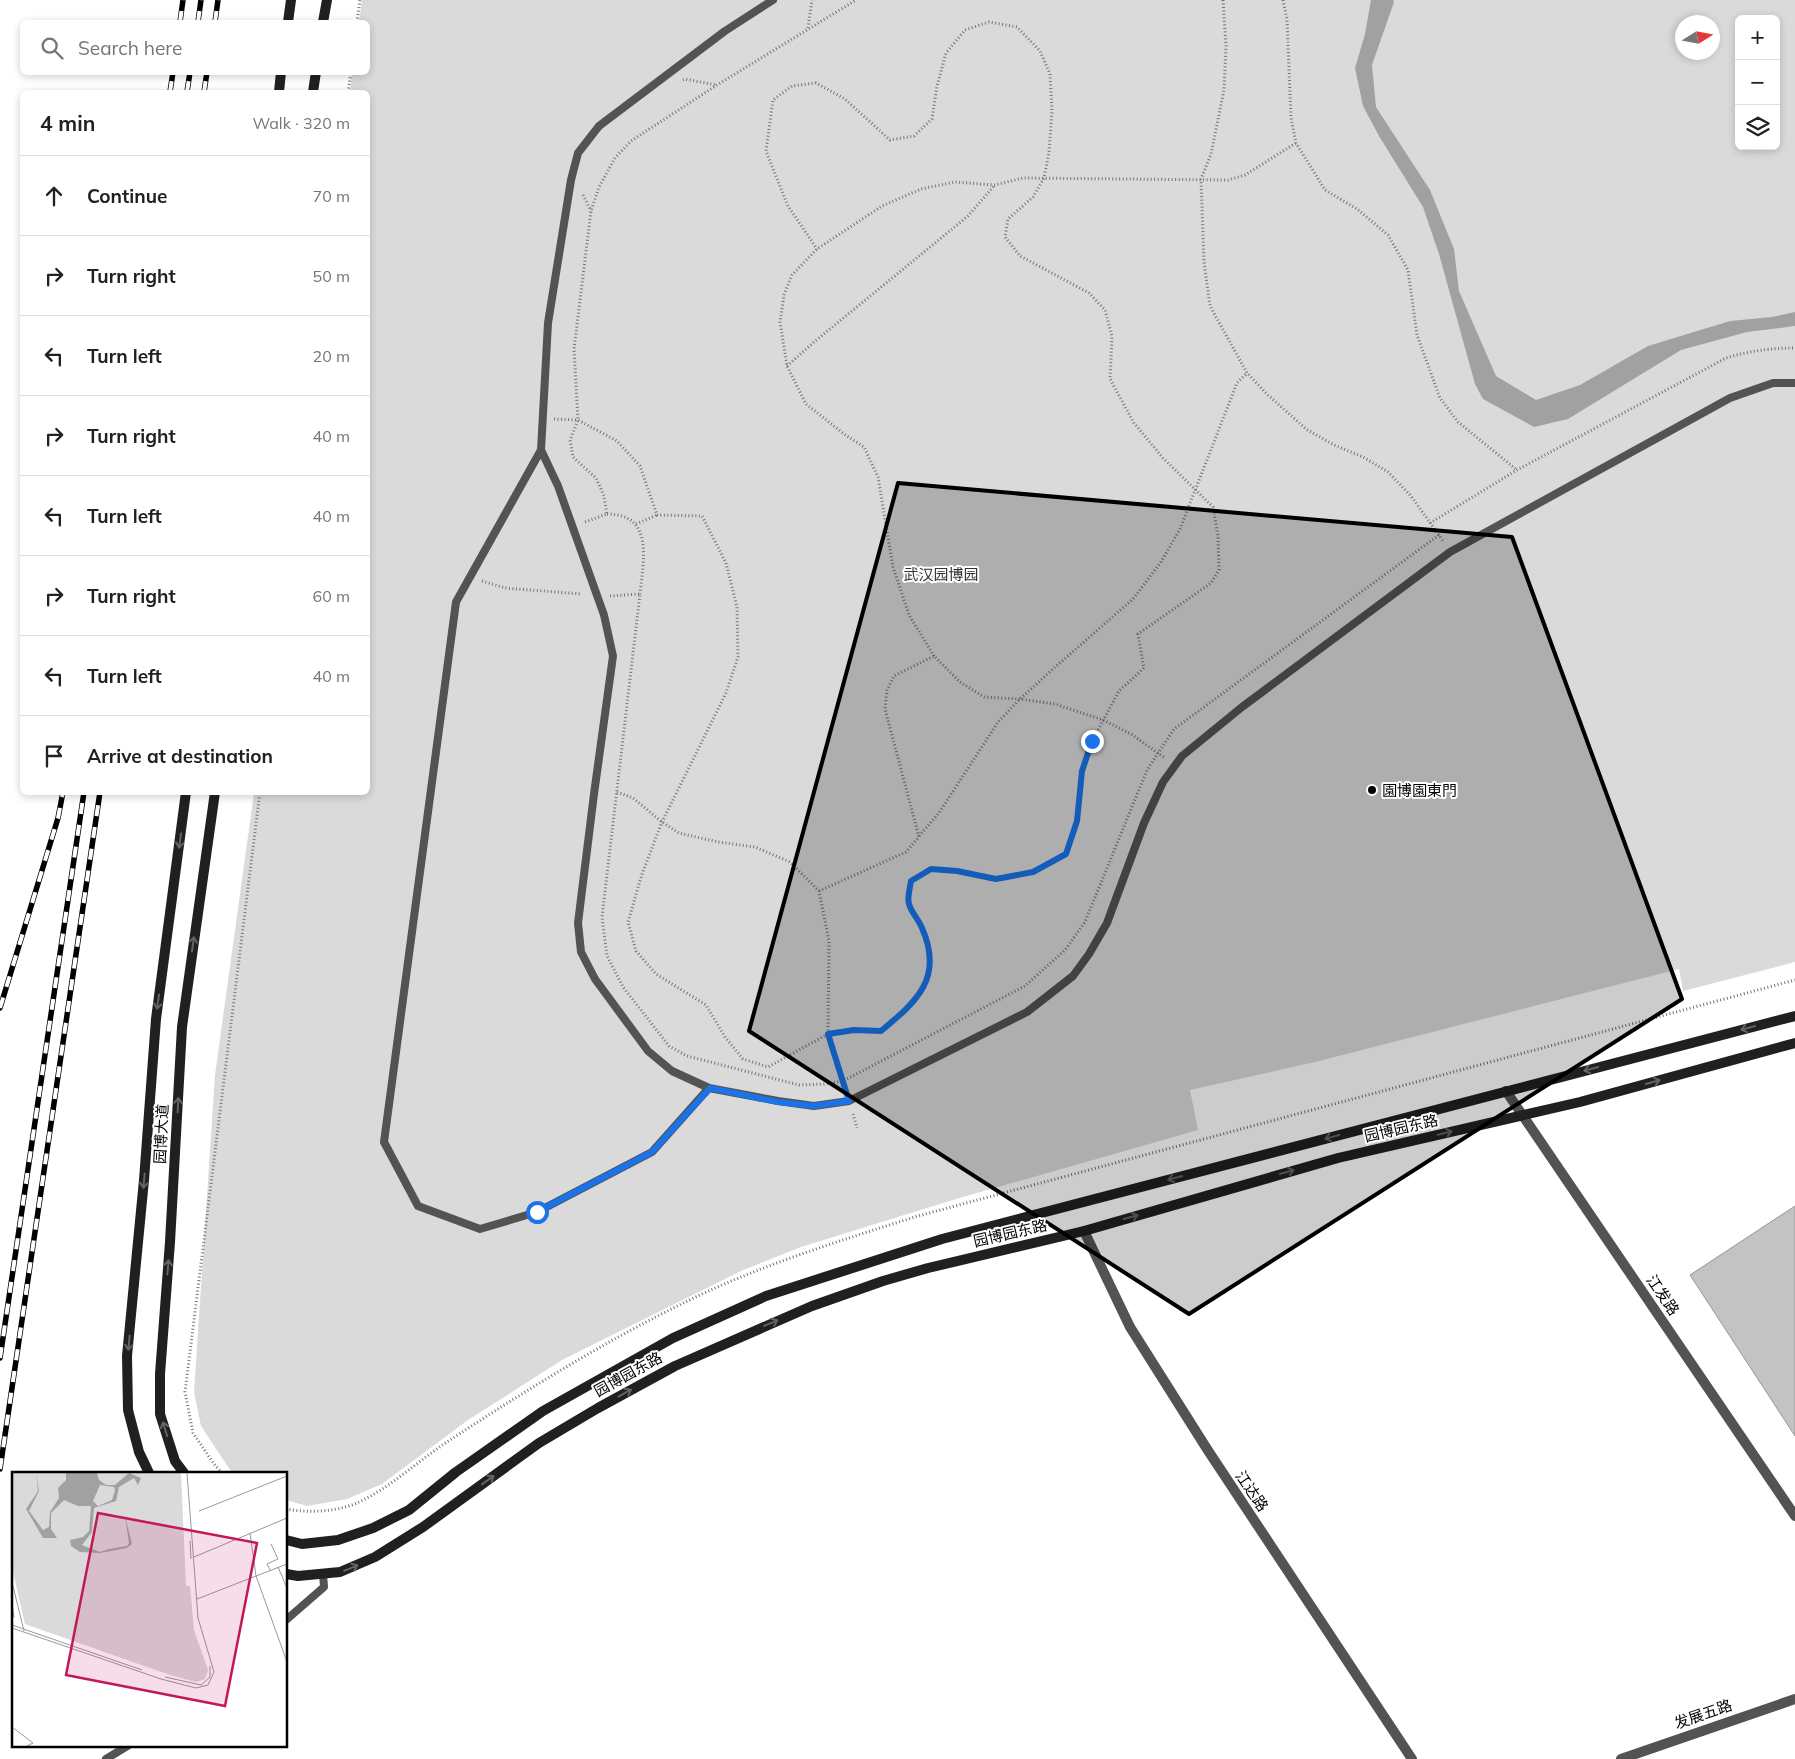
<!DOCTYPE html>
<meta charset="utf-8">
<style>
:root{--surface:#fff;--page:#f2f2f2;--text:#202124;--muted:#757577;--line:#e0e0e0}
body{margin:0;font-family:Mulish,"Noto Sans SC",sans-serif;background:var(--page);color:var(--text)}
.controls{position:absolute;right:15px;top:15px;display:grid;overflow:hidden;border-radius:8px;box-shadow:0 2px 8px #0003}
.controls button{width:45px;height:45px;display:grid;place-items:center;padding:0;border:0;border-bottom:1px solid var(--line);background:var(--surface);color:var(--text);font:25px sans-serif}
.compass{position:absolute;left:1675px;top:15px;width:45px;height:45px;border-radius:50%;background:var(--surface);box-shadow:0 2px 8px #0003;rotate:79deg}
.stop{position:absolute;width:15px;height:15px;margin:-11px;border:4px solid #1a73e8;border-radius:50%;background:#fff}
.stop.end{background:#1a73e8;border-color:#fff;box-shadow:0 1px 5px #0008}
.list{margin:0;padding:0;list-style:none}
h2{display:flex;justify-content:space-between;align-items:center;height:65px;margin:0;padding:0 20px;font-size:21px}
h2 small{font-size:16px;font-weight:400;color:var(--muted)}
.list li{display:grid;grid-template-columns:32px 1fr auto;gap:15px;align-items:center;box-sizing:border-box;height:80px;padding:0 20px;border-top:1px solid var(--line)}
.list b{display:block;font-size:19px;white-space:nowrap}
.list em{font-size:16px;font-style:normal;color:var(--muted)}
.icon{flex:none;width:28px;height:28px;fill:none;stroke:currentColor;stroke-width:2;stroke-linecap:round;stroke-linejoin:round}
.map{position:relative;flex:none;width:1795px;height:1759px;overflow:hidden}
.search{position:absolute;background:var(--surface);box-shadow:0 2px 8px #0003;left:20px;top:20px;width:350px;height:55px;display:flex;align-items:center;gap:12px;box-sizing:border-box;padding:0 18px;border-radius:8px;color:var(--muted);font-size:19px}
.panel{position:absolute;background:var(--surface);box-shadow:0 2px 8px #0003;left:20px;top:90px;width:350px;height:705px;border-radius:8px}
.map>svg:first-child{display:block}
.green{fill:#dadada;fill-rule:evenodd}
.water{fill:#a1a1a1}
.building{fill:#c3c3c3;stroke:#979797}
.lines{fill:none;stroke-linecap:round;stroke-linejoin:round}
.path{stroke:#757575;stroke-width:3;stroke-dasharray:1 2.5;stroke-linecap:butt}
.service{stroke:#535353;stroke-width:8}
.minor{stroke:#535353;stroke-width:10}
.tertiary{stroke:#535353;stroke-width:10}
.secondary{stroke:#202020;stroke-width:10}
.rail-casing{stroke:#000;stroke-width:5.5}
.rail{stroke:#fff;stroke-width:4;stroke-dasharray:11;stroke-linecap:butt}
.oneway{stroke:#636363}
.route{stroke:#1a73e8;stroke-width:6}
.marked{fill:#000;fill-opacity:0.2;stroke:#000;stroke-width:4;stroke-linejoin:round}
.poi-dot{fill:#000;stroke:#fff;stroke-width:2}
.labels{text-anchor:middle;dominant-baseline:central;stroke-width:4;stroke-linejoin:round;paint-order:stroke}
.park-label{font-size:15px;fill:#313131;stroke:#fff}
.poi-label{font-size:15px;fill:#000;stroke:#fff;text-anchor:start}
.street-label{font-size:15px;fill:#000;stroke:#fff}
.inset-road{fill:none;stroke:#999;stroke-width:1}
.view{fill:#c2185b;fill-opacity:0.15;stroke:#c2185b;stroke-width:2.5}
.inset-edge{fill:none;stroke:#000;stroke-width:2.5}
</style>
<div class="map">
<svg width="1795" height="1759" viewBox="0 0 1795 1759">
<rect width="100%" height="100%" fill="#fff"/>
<path class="green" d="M362,0H1795V962L1683,991L1679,969L1315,1062L1190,1090L1198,1130L956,1199L801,1247L743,1270L562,1360L468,1420L382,1484L347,1499L307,1506L286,1500V1473H232L201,1426L194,1392L215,1075L254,793L368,792V92H350L352,73L368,72V22H359ZM1739,19H1776V146H1739ZM1682,22H1712V52H1682Z"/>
<path class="water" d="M1371,0H1393L1394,2L1372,65L1376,107L1430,190L1454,249L1459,291L1496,376L1536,400L1580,385L1648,346L1730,321L1772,317L1795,312V326L1747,332L1681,350L1568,419L1534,427L1483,399L1475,384L1439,254L1423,207L1379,136L1363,106L1355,68L1365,34Z"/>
<path class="building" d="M1795,1206V1436L1690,1275Z"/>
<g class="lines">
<path class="path" d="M1223,0L1226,46L1224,90L1211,154L1201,179L1204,262L1210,306L1247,373L1268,395L1306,429L1334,445L1363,457L1388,472L1411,496L1443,541
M1283,0L1287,19L1291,118L1296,143L1325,190L1357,209L1388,235L1408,270L1417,335L1440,398L1458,422L1517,470
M357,22L360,0
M808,28L812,0
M683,80L685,79L716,85
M348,92L351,72
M583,195L591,211
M787,366L814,342L968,216L994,186
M554,419L578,420L617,441L640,466L657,515L702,516L726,563L737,607L738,657L726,693L662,822L642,874L628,922L636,951L656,974L706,1005L725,1037L743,1059L768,1067L828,1034L855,1030L881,1031C917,1001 944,978 922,928C919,920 911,912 909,904C907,898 910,888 911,881L931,869L957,871L996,879L1033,872L1066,854L1077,821L1082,771L1092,741L1119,691L1144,668L1138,634L1211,583L1219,570L1218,536L1213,507L1163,458L1134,423L1110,379L1112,336L1105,310L1089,293L1020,256L1005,237L1008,219L1033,197L1044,178L1049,152L1052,111L1050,74L1040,51L1017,27L989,22L965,30L946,53L937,86L932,119L914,136L890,140L845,99L816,83L792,86L773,100L766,151L788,206L817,249
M607,514C655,514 643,562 640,594
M585,522L607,514L604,496L596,478L573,457L570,440L578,420L574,349L591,211L599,187L615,158L631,141L717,85L856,0
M1430,523L1517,470L1726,358C1749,351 1771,348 1795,348
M636,524L657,515
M482,581L505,588L582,594
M610,596L640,594L602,917L607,956L623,987L669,1046L687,1056L799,1085L824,1084L843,1081L1025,986L1065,950L1085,922L1147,770L1174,729L1439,535
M934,656L909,615L893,567L878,477L864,447L844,434L806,404L787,366L780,322L784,295L792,275L817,249L882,206L921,189L955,182L995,185L1023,178L1228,180L1245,175L1296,143
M617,792L633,798L662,822L679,833L718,842L755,847L790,862L819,891L829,941L828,1034L845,1089
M919,836L939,813L998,722L1020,699L1053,669L1133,599L1161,562L1180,529L1237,383L1247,373
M819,891L906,852L919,837L885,709L887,690L894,676L934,656L960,682L984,697L1020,699L1055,704L1103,720L1131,734L1165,758
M853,1114L857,1128
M222,1473L214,1464L193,1433L185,1392L260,792
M286,1509C309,1513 335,1512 357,1503C388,1489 416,1463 444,1444C526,1390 613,1336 702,1294C771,1262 845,1239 918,1216L1795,980"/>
<path class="service" d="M773,0L725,31L599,126L578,153L571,180L548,323L541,450L558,486L604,615L613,656L594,794L578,923L581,952L595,979L648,1051L672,1071L709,1088L778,1101L814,1106L849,1101L1027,1012L1073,976L1089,954L1107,923L1144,823L1163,782L1182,756L1242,707L1450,552L1730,398L1773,383H1795
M541,450L456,602L384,1142L418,1206L480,1229L537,1212L652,1152L709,1088
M286,1620L324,1587L323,1574
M106,1759L129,1745"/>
<path class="minor" d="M1084,1231L1130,1327L1207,1449L1412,1759
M1621,1759L1795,1699"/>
<path class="tertiary" d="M1506,1091L1795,1516"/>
<path class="secondary" d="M288,22L291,0
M323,22L327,0
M279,92L281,72
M313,92L316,72
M149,1473L139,1452L128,1410L127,1356L144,1180L156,1019L186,792
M184,1473L175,1461L160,1414V1374L170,1242L182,1027L215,792
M286,1540L302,1544L338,1540L373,1528L409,1510L456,1472L543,1411L673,1338L766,1296L942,1239L1795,1016
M286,1574L298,1576L340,1572L375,1557L423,1527L539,1443L598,1408L675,1366L812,1306L883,1281L928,1268L1084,1231L1338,1158L1580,1102L1795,1043"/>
<defs>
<path id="rail" d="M180,22L183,0
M198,22L201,0
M215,22L218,0
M170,92L173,72
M187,92L190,72
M204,92L207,72
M0,1008L58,818L63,792
M0,1358L84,792
M0,1469L100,792"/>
</defs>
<use href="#rail" class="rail-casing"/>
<use href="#rail" class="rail"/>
</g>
<defs><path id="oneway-shaft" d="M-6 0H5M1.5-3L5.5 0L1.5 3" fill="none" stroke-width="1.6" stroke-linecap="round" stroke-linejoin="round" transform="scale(1.25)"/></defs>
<g class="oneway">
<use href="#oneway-shaft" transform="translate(180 841) rotate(98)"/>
<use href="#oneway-shaft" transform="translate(193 944) rotate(-82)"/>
<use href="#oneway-shaft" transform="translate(158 1002) rotate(98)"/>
<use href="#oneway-shaft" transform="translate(1748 1028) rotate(165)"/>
<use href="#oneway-shaft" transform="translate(1591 1069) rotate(165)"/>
<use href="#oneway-shaft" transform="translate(1653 1082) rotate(-16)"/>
<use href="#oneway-shaft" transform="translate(178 1105) rotate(-87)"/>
<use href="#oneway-shaft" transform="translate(1445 1133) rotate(-13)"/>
<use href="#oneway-shaft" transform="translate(1332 1137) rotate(165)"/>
<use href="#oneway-shaft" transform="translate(1287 1172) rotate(-16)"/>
<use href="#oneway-shaft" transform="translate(1175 1178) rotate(165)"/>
<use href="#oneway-shaft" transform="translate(144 1181) rotate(95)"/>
<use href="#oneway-shaft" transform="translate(1131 1217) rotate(-16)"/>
<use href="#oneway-shaft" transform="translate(168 1267) rotate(-85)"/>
<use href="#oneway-shaft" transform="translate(771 1323) rotate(-23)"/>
<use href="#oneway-shaft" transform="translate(129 1343) rotate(95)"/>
<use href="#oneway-shaft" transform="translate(625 1393) rotate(-29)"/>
<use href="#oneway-shaft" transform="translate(165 1429) rotate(-107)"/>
<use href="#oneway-shaft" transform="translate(488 1480) rotate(-36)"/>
<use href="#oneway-shaft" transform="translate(351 1568) rotate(-23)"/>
</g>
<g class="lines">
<path class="route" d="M537,1212L652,1152L710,1088L778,1102L814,1106L849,1101L828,1034L854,1030L881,1031C917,1001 944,978 922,928C919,920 911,912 909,904C907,898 910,888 911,881L931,869L957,871L996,879L1033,872L1066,854L1077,821L1082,771L1092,741"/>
</g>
<path class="marked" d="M898,483L1512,537L1682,999L1189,1314L749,1031Z"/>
<circle class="poi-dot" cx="1372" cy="790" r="5"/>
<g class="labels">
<g class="park-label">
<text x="941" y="574">武汉园博园</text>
</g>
<g class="poi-label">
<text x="1382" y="790">園博園東門</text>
</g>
<g class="street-label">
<text transform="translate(1401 1128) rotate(-13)">园博园东路</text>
<text transform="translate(161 1134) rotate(-87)">园博大道</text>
<text transform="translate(1010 1233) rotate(-13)">园博园东路</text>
<text transform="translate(1663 1295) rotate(56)">江发路</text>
<text transform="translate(628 1374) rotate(-29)">园博园东路</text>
<text transform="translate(1252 1491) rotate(56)">江达路</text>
<text transform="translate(1703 1714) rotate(-19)">发展五路</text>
</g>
</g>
<g transform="translate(12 1472)">
<rect width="275" height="275" fill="#fff"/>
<path d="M0,1H169L174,114H178L182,158L196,198L193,207L184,210L155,202L13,152L0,96Z" fill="#dadada"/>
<path d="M24,1L27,19L17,39L31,58L37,55L38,40L47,26L46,16L54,8V1H85L87,8L94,13H103L117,1L129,6L126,13L122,6L107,15L104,29L82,36L80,60L70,73L88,80L97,77L115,74L117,71L113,44L120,72L115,76L88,81L68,80L59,74L58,68L71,65L77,59L79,34H66L52,28L39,41V57L45,66H31L14,37L26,19ZM88,13L102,15L103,18L100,28L86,34L81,29Z" fill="#a1a1a1" fill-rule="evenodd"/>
<path class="inset-road" d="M187,39L275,4M238,61L244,104L275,190M178,69L179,87M182,85L275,46M266,95L275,116M258,98L255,92L266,87L259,72M0,110L12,159M185,127L275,92M0,131L2,146M0,153L130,198M0,156L149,207L184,216L196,213L202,200L186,146L175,1M153,205L189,213L198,205V194M0,255L21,271L15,274"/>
<path class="view" d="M86,41L245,71L213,234L54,203Z"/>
<rect width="275" height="275" class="inset-edge"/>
</g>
</svg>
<div class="controls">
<button>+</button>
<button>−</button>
<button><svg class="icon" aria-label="layers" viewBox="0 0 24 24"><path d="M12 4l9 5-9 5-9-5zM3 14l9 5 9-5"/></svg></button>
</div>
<svg class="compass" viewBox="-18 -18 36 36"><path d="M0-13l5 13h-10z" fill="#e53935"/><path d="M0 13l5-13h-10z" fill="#757577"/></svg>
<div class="stop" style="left:537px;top:1212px"></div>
<div class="stop end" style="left:1092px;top:741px"></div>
<div class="search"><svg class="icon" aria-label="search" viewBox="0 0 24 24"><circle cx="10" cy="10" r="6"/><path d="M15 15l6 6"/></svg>Search here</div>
<section class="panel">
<h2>4 min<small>Walk · 320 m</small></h2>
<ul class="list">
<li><svg class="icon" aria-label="ahead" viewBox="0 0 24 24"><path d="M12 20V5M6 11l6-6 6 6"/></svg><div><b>Continue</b></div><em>70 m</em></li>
<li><svg class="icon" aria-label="right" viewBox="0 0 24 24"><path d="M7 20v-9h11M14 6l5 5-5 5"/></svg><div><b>Turn right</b></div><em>50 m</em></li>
<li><svg class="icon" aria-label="left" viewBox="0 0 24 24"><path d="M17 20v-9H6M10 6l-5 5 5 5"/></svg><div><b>Turn left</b></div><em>20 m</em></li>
<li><svg class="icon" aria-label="right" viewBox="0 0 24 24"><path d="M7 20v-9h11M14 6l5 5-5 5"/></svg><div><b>Turn right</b></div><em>40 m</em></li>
<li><svg class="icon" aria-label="left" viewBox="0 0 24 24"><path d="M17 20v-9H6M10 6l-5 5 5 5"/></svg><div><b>Turn left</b></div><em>40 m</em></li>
<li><svg class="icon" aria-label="right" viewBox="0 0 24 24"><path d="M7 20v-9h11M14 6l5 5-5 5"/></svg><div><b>Turn right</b></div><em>60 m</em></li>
<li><svg class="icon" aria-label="left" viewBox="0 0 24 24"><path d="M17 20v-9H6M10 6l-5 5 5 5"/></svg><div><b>Turn left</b></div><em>40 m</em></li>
<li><svg class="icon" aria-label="arrive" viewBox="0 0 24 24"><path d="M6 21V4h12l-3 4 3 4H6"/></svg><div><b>Arrive at destination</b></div></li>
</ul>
</section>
</div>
